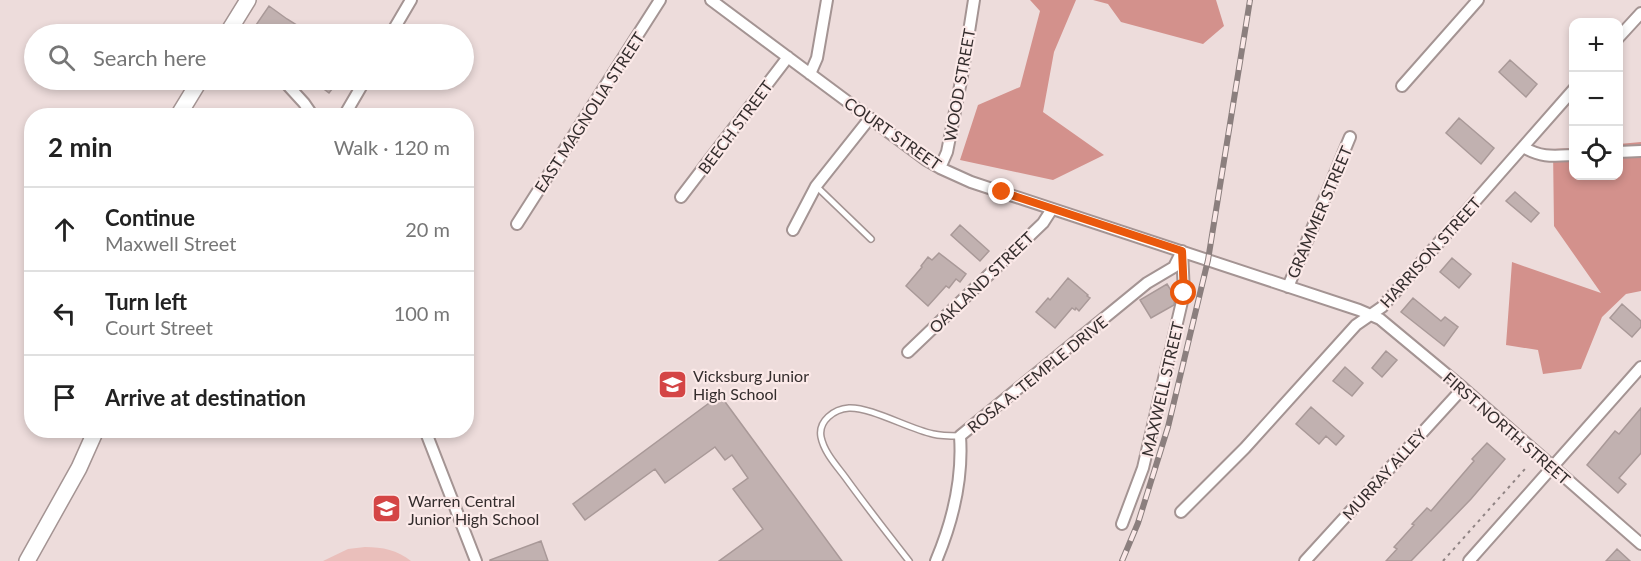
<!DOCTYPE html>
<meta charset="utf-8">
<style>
:root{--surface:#fff;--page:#f6f6f6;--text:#222;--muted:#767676;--line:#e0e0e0}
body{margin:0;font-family:Lato,sans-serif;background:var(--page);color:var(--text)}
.controls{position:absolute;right:18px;top:18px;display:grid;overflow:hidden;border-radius:12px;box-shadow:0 3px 9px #0003}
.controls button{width:54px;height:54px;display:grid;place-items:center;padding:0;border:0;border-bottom:2px solid var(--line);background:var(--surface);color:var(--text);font:30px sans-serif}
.stop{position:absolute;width:18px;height:18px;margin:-14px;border:4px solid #ea580c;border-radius:50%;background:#fff}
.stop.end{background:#ea580c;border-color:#fff;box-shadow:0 2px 6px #0008}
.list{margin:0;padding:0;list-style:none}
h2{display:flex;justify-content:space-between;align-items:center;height:78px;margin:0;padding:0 24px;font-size:26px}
h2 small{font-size:20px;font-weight:400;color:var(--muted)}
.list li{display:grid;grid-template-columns:39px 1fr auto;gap:18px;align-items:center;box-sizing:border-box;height:84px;padding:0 24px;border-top:2px solid var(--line)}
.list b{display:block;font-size:22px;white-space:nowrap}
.list p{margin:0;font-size:20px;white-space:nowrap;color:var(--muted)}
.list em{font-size:20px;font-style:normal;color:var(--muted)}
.icon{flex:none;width:33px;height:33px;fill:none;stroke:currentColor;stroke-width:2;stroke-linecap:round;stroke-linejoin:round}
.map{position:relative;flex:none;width:1641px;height:561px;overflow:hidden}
.search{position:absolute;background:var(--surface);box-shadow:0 3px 9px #0003;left:24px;top:24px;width:450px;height:66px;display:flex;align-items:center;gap:15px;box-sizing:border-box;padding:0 21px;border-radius:33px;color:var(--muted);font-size:22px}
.panel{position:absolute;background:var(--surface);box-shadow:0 3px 9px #0003;left:24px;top:108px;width:450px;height:330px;border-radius:24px}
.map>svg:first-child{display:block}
.green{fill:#eabfbb}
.forest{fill:#d3918c}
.building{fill:#c1b1b0;stroke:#a99998;stroke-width:1.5}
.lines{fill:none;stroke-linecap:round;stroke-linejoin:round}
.lane-casing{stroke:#a49493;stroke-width:8}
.street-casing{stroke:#a49493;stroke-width:14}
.secondary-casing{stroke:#a49493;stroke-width:18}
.path{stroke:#8f8383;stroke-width:2;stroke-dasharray:3 4.5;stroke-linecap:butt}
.lane{stroke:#fff;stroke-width:5}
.street{stroke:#fff;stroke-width:10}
.secondary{stroke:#fff;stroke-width:15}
.rail-casing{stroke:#8b7f7e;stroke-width:6}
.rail{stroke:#fbe9e8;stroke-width:4;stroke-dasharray:11;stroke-linecap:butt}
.route{stroke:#ea580c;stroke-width:8}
.labels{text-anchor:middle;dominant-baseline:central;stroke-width:4.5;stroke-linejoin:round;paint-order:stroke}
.street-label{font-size:16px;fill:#342d2d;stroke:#fbe9e8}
.poi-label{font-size:16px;fill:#342d2d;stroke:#fbe9e8;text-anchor:start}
</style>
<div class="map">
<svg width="1641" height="561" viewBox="0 0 1641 561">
<rect width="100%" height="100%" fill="#eddcdb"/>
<path class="green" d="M365,547C383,547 397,550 411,561H323L348,549Z"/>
<path class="forest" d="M1030,0H1076L1054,52L1043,112L1104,155L1053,180L960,160L978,105L1020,87L1040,11Z
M1093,0H1216L1224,26L1203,44L1121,22L1108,4Z
M1641,142V291L1626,294L1602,317L1581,369L1543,374L1538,350L1506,345L1512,262L1601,293L1554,226L1553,149L1573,148L1574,176H1618L1619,144Z"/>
<path class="building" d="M269,6L287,19L311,34H269L256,25Z
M1510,60L1537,84L1526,97L1499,72Z
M312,80H339L329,93Z
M1459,118L1494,148L1481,164L1446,133Z
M1515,192L1539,213L1531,222L1506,201Z
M960,225L989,251L980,261L951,235Z
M939,253L966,274L960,282L956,279L949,288L946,286L928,306L906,286L922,267L921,266L928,257L932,260Z
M1452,258L1471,274L1459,288L1440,272Z
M1068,278L1088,295L1087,296L1090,298L1079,311L1076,308L1075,310L1072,308L1055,328L1036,312L1048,298L1050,300Z
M1167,284L1175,297L1174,305L1151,318L1140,300Z
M1413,298L1441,321L1445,317L1458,327L1444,346L1401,312Z
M1622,304L1641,321V327L1632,337L1610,318Z
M1386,351L1397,360L1382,377L1372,368Z
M1345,367L1363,383L1352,396L1333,381Z
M720,395L842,561H719L763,529L733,489L748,478L732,455L725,460L715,447L665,483L655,469L585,520L573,504Z
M1311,407L1344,436L1336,445L1326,436L1319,444L1296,424Z
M1641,408V453L1619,478L1626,484L1618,493L1587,465L1615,431L1619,434Z
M1487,443L1505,459L1471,499L1411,561H1386L1397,549L1394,547L1414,525L1412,524L1427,508L1431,511L1474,461L1472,459Z
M541,541L548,561H490V560Z
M1617,549L1630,561H1606Z"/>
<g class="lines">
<defs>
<path id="lane" d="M816,186L871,239
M909,561C887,533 866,506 845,477C836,465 824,452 821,437C818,421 834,409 849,408C871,407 909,429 933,434C941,436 951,436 960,436"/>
<path id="street" d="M711,0L926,160L940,168L971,182L1359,310L1380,319L1463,388L1641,544
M391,34L411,0
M1618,38L1641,13
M810,74L817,58L827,0
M283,80L304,103L313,116
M1402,86L1478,0
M344,116L365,80
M1523,147C1542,158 1553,156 1574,155
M1618,152L1641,151
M940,168L947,152L962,76L974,0
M681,197L788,57
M517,224L660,0
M793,230L816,186L870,118
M1288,287L1350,137
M908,352L1043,223L1052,209
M425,430L476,561
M1181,512L1245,448L1356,325L1382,307L1574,89
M1122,524L1143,468L1184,293L1182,251
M936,561C952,523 963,478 960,436L1147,283L1174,267L1182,251
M1305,561L1463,388
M1469,561L1641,367"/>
<path id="secondary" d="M227,34L248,0
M178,116L200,80
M27,561L79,468L96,430"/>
</defs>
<use href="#lane" class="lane-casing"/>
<use href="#street" class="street-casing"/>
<use href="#secondary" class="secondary-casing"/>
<path class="path" d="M1443,561L1525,469"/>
<use href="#lane" class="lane"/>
<use href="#street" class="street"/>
<use href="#secondary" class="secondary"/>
<defs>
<path id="rail" d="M1122,561L1138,523L1168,427L1208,260L1250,0"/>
</defs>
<use href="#rail" class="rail-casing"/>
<use href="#rail" class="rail"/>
</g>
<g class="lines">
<path class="route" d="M1002,192L1182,251L1184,293"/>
</g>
<defs>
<symbol id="school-square" viewBox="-11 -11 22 22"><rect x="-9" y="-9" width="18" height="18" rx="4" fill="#d44545" stroke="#fbe9e8"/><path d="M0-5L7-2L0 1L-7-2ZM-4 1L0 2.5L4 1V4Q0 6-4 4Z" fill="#fff"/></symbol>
</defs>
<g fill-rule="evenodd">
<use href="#school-square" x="656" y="368" width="33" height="33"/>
<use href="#school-square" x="370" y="492" width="33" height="33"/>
</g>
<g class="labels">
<g class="street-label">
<text transform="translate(959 85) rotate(-80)">WOOD STREET</text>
<text transform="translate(589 112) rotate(-57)">EAST MAGNOLIA STREET</text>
<text transform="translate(735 127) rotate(-53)">BEECH STREET</text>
<text transform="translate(893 133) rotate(35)">COURT STREET</text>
<text transform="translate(1319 212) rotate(-67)">GRAMMER STREET</text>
<text transform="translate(1430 252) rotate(-48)">HARRISON STREET</text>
<text transform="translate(981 282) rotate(-44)">OAKLAND STREET</text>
<text transform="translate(1037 374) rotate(-39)">ROSA A. TEMPLE DRIVE</text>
<text transform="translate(1162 389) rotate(-77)">MAXWELL STREET</text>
<text transform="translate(1507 428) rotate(41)">FIRST NORTH STREET</text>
<text transform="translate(1384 474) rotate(-48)">MURRAY ALLEY</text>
</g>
<g class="poi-label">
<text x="693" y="375">Vicksburg Junior<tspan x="693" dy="18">High School</tspan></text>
<text x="408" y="500">Warren Central<tspan x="408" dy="18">Junior High School</tspan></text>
</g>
</g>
</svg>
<div class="controls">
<button>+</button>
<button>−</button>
<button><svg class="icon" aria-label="locate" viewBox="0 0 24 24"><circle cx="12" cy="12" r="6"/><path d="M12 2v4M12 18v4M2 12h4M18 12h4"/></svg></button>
</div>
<div class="stop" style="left:1184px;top:293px"></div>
<div class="stop end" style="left:1002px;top:192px"></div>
<div class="search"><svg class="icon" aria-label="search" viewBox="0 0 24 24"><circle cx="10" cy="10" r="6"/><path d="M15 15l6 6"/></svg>Search here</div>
<section class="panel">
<h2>2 min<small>Walk · 120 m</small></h2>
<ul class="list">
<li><svg class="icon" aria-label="ahead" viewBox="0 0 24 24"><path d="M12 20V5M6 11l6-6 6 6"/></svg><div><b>Continue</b><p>Maxwell Street</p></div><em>20 m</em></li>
<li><svg class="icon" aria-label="left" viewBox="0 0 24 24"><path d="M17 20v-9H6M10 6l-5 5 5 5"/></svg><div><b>Turn left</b><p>Court Street</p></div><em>100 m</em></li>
<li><svg class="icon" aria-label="arrive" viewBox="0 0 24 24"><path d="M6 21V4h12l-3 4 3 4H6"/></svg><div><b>Arrive at destination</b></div></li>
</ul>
</section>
</div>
